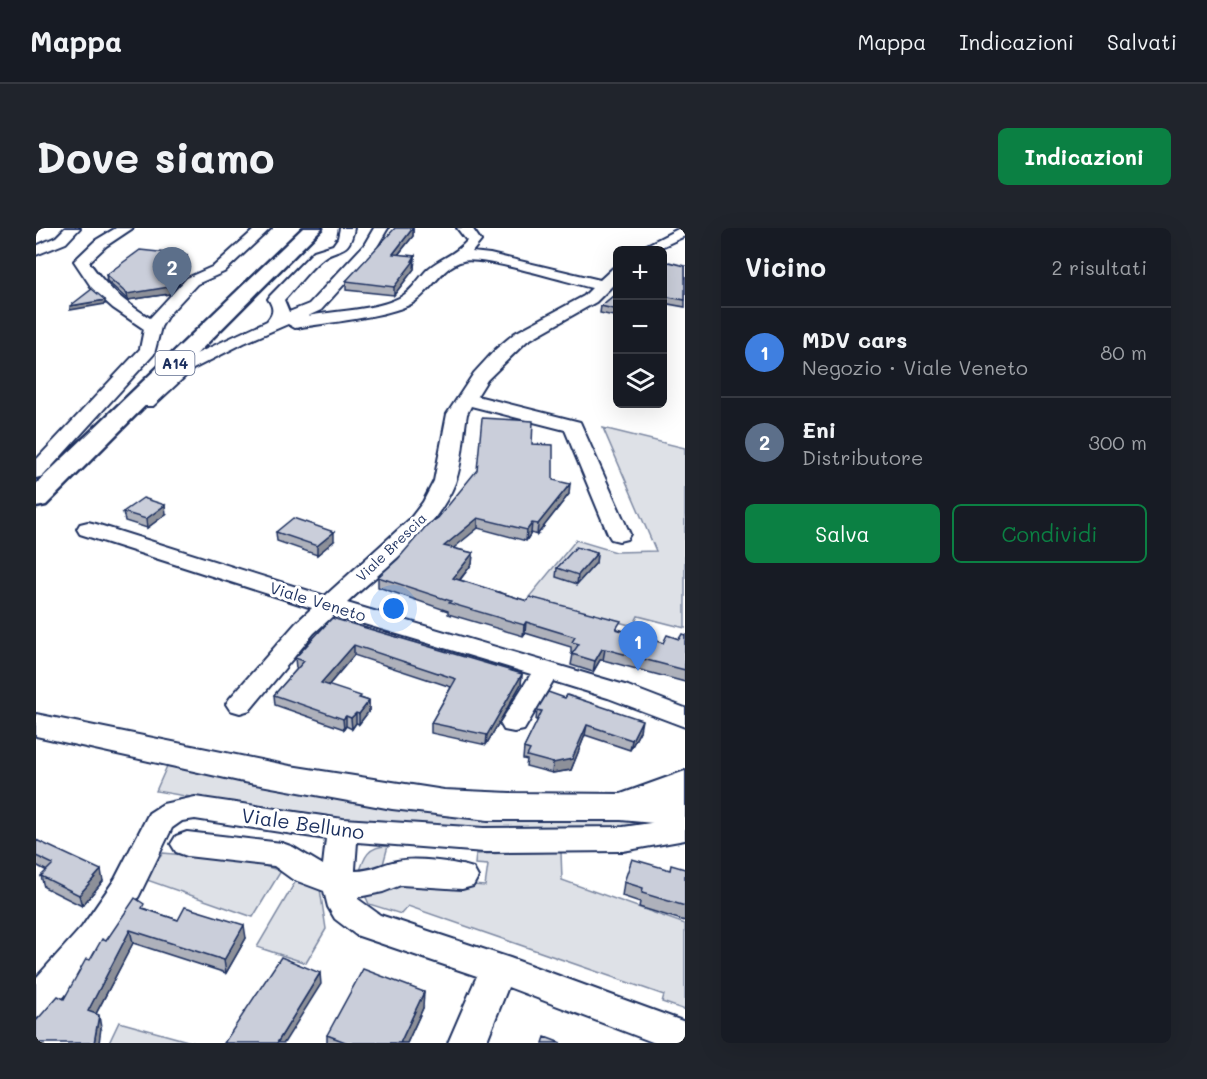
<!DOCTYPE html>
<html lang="it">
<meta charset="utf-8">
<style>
:root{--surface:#171b24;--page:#20242c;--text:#f1f3f6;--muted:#9ea1a6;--line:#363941;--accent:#0b8043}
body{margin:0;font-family:Mali,sans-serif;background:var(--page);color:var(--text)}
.controls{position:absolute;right:18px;top:18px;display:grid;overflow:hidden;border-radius:9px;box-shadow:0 6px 24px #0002}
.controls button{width:54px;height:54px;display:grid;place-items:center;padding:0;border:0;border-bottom:2px solid var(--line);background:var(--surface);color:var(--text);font:30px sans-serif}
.you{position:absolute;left:358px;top:381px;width:21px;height:21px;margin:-15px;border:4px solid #fff;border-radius:50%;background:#1a73e8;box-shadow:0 0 0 9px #1a73e833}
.badge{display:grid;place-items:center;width:39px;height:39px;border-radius:50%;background:var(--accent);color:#fff;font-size:20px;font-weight:700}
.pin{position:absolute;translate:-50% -50px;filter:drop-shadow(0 2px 3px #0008)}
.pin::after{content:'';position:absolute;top:32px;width:21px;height:18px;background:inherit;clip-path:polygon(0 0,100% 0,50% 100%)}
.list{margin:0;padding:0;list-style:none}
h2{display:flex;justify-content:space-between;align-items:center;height:78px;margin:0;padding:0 24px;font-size:26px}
h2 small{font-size:20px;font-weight:400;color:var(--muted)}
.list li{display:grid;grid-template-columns:39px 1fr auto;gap:18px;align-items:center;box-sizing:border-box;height:90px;padding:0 24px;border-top:2px solid var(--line)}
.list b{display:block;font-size:22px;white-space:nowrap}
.list p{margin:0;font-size:20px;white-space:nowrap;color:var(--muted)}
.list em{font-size:20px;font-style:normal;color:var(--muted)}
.actions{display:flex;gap:12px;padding:18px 24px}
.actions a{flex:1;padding:14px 0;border:2px solid var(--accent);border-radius:9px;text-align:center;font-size:21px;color:var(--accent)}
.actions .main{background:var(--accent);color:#fff}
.icon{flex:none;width:33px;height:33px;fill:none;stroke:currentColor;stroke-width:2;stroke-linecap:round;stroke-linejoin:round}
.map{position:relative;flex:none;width:649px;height:815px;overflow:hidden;border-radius:9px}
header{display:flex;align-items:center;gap:36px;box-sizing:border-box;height:84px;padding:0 30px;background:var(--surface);border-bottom:2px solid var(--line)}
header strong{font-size:28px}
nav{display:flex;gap:33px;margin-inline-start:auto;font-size:21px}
.intro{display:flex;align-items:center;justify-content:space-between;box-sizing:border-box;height:144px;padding:0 36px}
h1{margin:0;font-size:42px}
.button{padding:15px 27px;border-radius:9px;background:var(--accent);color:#fff;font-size:21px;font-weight:700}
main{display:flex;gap:36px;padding:0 36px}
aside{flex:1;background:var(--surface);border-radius:9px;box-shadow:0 6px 24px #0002}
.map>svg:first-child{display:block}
.green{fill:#dee1e7;stroke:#7c88a2;stroke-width:1.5}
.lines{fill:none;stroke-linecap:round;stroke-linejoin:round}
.minor-casing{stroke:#1b2f5e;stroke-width:4}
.major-casing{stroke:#1b2f5e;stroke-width:4}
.highway-casing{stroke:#1b2f5e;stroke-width:5}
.minor{fill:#fff;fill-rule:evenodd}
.major{fill:#fff;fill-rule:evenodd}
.highway{fill:#fff;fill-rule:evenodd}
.wall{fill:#aeb1bb;stroke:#1b2f5e;stroke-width:1.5}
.shaded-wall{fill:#8d9099;stroke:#1b2f5e;stroke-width:1.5}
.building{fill:#caceda;stroke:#1b2f5e;stroke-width:1.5}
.labels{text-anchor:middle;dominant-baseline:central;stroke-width:6;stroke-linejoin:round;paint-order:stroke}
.far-street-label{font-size:14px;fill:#1b2f5e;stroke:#fff}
.shield{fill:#fff;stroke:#5f6d8e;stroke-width:1.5}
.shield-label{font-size:15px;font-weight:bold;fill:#1b2f5e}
.street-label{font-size:16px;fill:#1b2f5e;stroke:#fff}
.near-street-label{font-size:20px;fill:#1b2f5e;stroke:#fff}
</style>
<header>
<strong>Mappa</strong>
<nav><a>Mappa</a><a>Indicazioni</a><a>Salvati</a></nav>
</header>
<div class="intro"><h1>Dove siamo</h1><a class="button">Indicazioni</a></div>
<main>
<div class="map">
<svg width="649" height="815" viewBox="0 0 649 815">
<rect width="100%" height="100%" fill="#fff"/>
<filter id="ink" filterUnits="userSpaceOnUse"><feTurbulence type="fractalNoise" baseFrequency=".0167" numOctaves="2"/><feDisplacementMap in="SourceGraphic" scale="12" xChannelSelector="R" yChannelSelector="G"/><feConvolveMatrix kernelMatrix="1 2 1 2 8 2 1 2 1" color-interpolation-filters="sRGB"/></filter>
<g filter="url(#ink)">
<path class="green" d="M567,200L649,220V400L602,388L597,398L493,369L540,312L580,324L620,323Z
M131,538L381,584L443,588L630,586L620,597L464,605L271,589L120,563Z
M352,618L346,640L323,646C328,629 332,618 352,618Z
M525,624L526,652L649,696V782L626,774L628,767L372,678L365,686L333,676L328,665L357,651L449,658L452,637L439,636L440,626Z
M127,625L212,633L245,643L217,689L108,651Z
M261,651L284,661L290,701L270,735L221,719Z
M83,794L159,815H73Z"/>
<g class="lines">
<defs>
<path id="minor" d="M29,0H44L30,15L0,27V18L20,9Z
M80,0H97L70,18L53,34C72,61 86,72 114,90L151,50L178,38L220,0H235L188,44L161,56L132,87L125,99L118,126L7,248L0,250V232L104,121L108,101L77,80L58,63L38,33L60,12Z
M304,0H318C313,28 303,18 287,30C273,41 261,58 248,72L253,84L273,76L328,17L338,0H352L339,22L285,82L272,88C298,83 340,82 363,70C377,63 383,49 393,40C407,29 418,27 431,13L421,0H436L445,13L436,24L454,26L564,52L577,40L582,39V52L560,74L491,113L451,152L441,168L544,194L594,306L591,311L583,313L575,311L572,306L529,202L435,178L431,186C427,208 427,234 419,255C399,304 349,339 311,375L592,458L649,480V499L572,470L517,453L488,502L478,504L468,502L464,495L495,446L298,387L278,405L214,482L204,485L194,482L190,476L194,470L260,395L276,380L44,306L41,301L44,296L52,294L60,296L289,368L374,291L387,274L398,253L411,186L438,145L460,121L479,105L548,68L556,60C532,54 446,28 427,33C404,39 395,65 375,76C351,89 289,95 259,100L252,96L208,115L157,141L117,178H103L101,174L103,170L145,133L231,93C238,85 238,80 232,71L234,68L278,23L297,17L302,10Z
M644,0H649V8L619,22H601Z
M159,569L307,591L448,600L587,599L649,590V612L587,623L448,624L321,614L319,641V643C337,643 345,636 361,633C381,629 418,634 437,640L442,649L437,658L426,661L365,657L347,664L322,669V671L344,687L474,730L649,794V815H619L472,759L450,815H412L441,748L320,707L299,691L292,679L288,663L256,651L238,638L151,628L140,624L135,616L140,608L151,604L246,615L257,619L287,637L290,611L159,591L146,593L136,600L103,668L70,719L13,786L0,790V750L46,699L79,651L113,585L127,576Z"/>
<path id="major" d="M0,486L254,538L408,562L474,565L585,566L649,543V598L585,592H452L356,581L203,553L0,508Z"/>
<path id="highway" d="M267,0H286L10,277L0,279V256Z"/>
</defs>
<use href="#minor" class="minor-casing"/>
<use href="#major" class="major-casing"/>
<use href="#highway" class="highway-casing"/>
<use href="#minor" class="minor"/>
<use href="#major" class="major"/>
<use href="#highway" class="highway"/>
</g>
<path class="wall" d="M377,0V8L362,27L379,28L378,41L358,67L310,62V53Z
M151,27L152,34L135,48L143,55L133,66L92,72L71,53L70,47Z
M627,38H649V79L627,75Z
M582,64V89L564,85L565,78Z
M496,216L517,252L533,266L501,307L495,305L490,313L442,300L417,320L437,325L436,336L424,352L627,415L643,411L649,407V454L567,432H564L557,444L535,437L537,426L535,425V419L489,405L487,408L412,386V383L342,359V349L362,331L402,290Z
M87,284L130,286L111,300L89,293Z
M240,304L298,313L281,327L241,313Z
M561,325L560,335L541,356L520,349L521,340Z
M296,390L486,446L485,456L450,517L395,505V495L415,459L318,427L292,458L333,473V483L323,496L320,495L316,501L310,498L308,501L239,477L238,467L261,441L260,440L259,430Z
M501,482L604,503L594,522L549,507L535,542L516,545L490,538L491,532L487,531L488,520L502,492H500Z
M0,612L67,653L46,678L8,659L5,648L11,643L0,637Z
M649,641V693L603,679L604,674L586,668L588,654L634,642Z
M109,681L142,692L210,710L190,745L97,715L60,786L65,800L28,771L70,713Z
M387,780L371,815H291V807Z"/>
<path class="shaded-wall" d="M377,0V8L356,34L357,26Z
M151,27L152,34L128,53L127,47Z
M379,28L378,41L358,67V59Z
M142,49L143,55L133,66L92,72L91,66Z
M69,72V76L34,82V78Z
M534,256L533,266L501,307L502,296Z
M129,277L130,286L111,300L110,291Z
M442,290V300L408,328V318Z
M496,295L495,305L490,313L491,302Z
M298,304V313L281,327V318Z
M437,325L436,336L417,360V350Z
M561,325L560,335L541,356L542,347Z
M490,394L489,405L487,408L488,397Z
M318,417V427L285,466V455Z
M566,421H569L567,432H564L557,444L559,433Z
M486,446L485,456L450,517L451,507Z
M333,473V483L323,496V486Z
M320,485V495L316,501L315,490Z
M310,488V498L308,501L307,491Z
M606,492L604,503L594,522L596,512Z
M551,497L549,507L535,542L516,545L517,535Z
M65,642L67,653L46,678L43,667Z
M208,697L210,710L190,745L188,732Z
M94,702L97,715L55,795L52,783Z
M284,745L285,756L248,815H241Z
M388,764L387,780L371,815H364Z
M63,787L65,800L63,815H58Z"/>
<path class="building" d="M359,0H377L357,26L379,28L376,33H378L358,59L310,53Z
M104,22L151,27L127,47L142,49L133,59L91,66L70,47Z
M633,34L649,38V72L627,68V38Z
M56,61L69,72L34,78Z
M582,64V82L565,78Z
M446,190L497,193L496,216L517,217V252L534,256L502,296L496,295L491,302L442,290L408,318L437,325L417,350L491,373L494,369L585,393L580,401L627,415L631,407L643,411L646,406L649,407V442L569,421H566L559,433L536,426L543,416L536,414L539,409L490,394L488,397L413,375L415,373L342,349L362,331L391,297L402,290L441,242Z
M107,270L129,277L110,291L87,284Z
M257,290L298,304L281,318L240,304Z
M540,319L561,325L542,347L521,340Z
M296,390L486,446L451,507L395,495L420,451L318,417L285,455L325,468L323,470L333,473L323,486L320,485L315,490L310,488L307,491L238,467L268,433L259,430Z
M512,464L529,470L531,467L606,492L596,512L551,497L536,531L517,535L491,528L494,522L488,520L506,483L501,482Z
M0,612L65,642L43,667L5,648L17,636L0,628Z
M596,631L634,642L635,637L649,641V678L606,665L607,660L588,654Z
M99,670L108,676L106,680L142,692L149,679L208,697L188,732L94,702L52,783L63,787L58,815H0V793L22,768L28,771L50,731L54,732L66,711L70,713Z
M245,729L284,745L241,815H188Z
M327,741L388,764L364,815H312L291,807Z
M509,809L525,815H507Z"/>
</g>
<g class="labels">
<g class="far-street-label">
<text transform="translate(355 319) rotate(-44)">Viale Brescia</text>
</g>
<rect class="shield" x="119.5" y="123" width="39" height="24" rx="4.5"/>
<g class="shield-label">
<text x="139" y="135">A14</text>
</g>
<g class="street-label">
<text transform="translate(282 373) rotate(17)">Viale Veneto</text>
</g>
<g class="near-street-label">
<text transform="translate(267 595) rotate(8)">Viale Belluno</text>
</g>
</g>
</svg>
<div class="controls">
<button>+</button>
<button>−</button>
<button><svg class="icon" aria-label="layers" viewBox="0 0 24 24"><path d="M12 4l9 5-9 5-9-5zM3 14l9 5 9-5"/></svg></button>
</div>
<div class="you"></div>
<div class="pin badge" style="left:602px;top:443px;background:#3f7fe0">1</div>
<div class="pin badge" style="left:136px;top:69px;background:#5c6f8a">2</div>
</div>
<aside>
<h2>Vicino<small>2 risultati</small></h2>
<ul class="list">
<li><span class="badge" style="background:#3f7fe0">1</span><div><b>MDV cars</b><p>Negozio · Viale Veneto</p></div><em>80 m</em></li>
<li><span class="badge" style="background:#5c6f8a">2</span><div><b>Eni</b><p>Distributore</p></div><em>300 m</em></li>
</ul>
<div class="actions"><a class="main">Salva</a><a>Condividi</a></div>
</aside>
</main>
